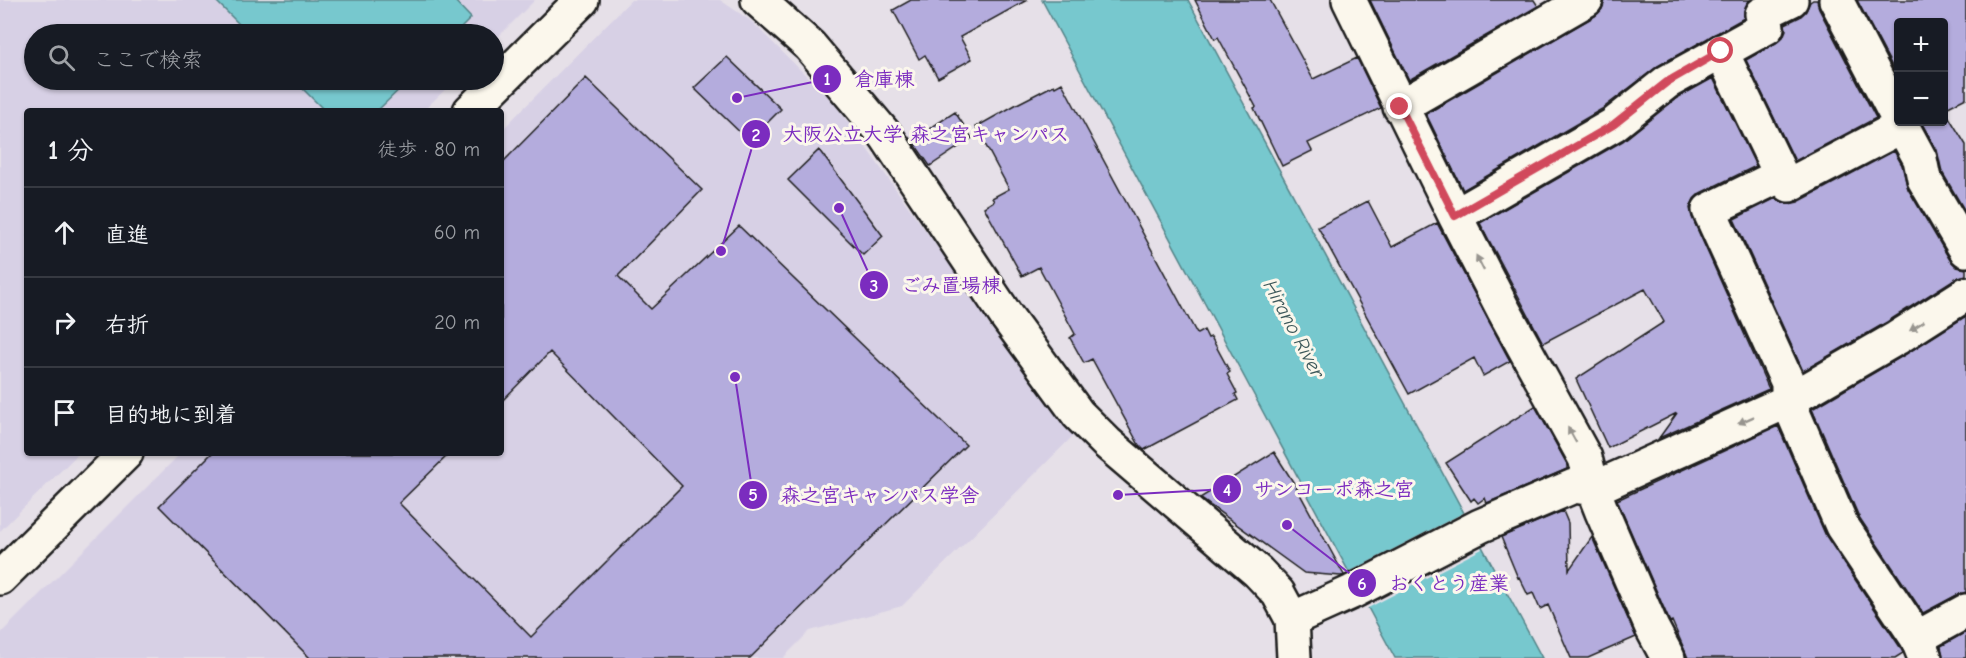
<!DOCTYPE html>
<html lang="ja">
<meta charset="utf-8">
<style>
:root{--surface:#171b24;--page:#242831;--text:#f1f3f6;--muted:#9ea1a6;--line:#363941}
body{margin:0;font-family:"Comic Neue","Klee One",sans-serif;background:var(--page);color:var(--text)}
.controls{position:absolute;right:18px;top:18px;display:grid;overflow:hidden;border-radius:6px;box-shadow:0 2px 4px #0004}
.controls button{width:54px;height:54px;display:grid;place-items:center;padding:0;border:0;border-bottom:2px solid var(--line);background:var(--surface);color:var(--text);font:30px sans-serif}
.stop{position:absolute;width:18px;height:18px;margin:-14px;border:4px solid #d1495b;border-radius:50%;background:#fff}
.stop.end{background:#d1495b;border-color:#fff;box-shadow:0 2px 6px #0008}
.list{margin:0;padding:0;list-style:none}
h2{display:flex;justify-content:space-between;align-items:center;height:78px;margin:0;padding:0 24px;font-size:26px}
h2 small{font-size:20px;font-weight:400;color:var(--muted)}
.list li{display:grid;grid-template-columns:39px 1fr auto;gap:18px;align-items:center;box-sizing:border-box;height:90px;padding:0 24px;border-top:2px solid var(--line)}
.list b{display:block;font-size:22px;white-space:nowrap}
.list em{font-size:20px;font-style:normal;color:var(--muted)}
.icon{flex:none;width:33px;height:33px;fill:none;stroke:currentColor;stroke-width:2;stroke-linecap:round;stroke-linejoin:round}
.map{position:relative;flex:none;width:1966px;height:658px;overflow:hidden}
.search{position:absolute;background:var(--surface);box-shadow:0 2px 4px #0004;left:24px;top:24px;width:480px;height:66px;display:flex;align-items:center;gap:15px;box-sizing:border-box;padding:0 21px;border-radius:33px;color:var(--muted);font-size:22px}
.panel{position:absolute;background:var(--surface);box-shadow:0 2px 4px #0004;left:24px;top:108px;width:480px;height:348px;border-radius:6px}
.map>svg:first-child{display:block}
.built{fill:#d7d0e5}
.water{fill:#77c8ce;stroke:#538387;stroke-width:1.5}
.pier{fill:#e6e0e8}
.building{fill:#b4acdd;stroke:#1c1c1c;stroke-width:1.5}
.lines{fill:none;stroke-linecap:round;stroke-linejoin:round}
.minor-casing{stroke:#1c1c1c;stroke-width:38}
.tertiary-casing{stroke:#1c1c1c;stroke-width:38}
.minor{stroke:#fbf7ec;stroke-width:33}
.tertiary{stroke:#fbf7ec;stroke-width:33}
.oneway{fill:#97948e}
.route{stroke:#d1495b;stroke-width:8}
.labels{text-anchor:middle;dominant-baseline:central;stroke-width:6;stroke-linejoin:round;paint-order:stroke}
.water-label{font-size:20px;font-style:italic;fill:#3c585a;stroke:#fbf7ec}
.leader{fill:none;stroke:#7b2cbf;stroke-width:2}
.callout-dot{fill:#7b2cbf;stroke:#fbf7ec;stroke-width:2}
.mark-label{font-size:18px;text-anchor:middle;font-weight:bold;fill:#fff}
.callout-label{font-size:20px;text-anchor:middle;font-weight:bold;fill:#7b2cbf;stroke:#fbf7ec;stroke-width:6;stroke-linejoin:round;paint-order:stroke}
</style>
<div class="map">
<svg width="1966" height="658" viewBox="0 0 1966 658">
<rect width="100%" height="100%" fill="#e6e0e8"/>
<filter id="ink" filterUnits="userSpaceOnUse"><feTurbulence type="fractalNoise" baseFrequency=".0167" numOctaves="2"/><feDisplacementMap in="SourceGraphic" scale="12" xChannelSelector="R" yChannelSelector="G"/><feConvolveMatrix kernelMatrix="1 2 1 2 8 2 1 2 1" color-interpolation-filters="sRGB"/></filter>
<g filter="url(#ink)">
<path class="built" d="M0,0H535L494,41V34H34V80H455L423,111H27V453H79L0,531Z
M631,0H720L751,21L834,103L1073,436L902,606L810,631L783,658H0V634L181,453H501V131Z"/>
<path class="water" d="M215,0H454L471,18L455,34H249Z
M1042,0H1188L1542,658H1395Z
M294,80H409L377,111H325Z"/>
<path class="pier" d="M1467,511L1485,545L1481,547L1482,549L1366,609L1347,573Z"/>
<path class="building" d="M911,0H1027L960,37L972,59L938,78L925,55L919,59L893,10Z
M1195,0H1270L1313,79L1357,58L1381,108L1308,143L1312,151L1282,166L1254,108L1256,107L1218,37L1215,39Z
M1370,0H1534L1538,6L1409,80Z
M1605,0H1750L1747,4L1744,11V18L1658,66L1602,109L1463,190L1426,114L1595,16L1602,9Z
M1813,0H1817L1819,9L1876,118L1795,161L1746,60L1776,43L1783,37L1786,30L1785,24L1800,17L1806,11L1810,2Z
M1857,0H1966V98L1944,109L1966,145V213L1942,172L1937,150L1921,122H1944V22H1899V79Z
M727,57L781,109L749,141L694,88Z
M586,78L702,190L618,276L651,309L739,226L966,445L750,658H310L159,506L212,453H450L399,503L531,637L682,486L550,352L501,402V164Z
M1713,78L1756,166L1700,193L1694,199L1690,208L1692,217L1769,389L1659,438L1677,413L1608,448L1576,379L1664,322L1645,289L1543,343L1480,223L1623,141L1677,98Z
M1062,83L1197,334L1204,330L1208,338L1211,337L1230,372L1227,374L1237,393L1235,394L1238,400L1144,450L1139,445L1092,359L1084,363L1070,338L1075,334L1039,267L1022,276L984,207L994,201L992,198L1009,189L976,127L1017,104L1054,85L1055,87Z
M955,112L972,138L930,166L912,140Z
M819,150L883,236L863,255L788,180Z
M1894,151L1902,165L1908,189L1950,260L1957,267L1966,269V275L1956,278L1887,322L1803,371L1734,219L1776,198L1782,202L1789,204L1798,202Z
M1368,201L1392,247L1437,223L1510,361L1483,376L1474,358L1409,394L1318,227Z
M1966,316V592L1957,595L1923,613L1859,517L1812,409L1906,354Z
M1535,406L1567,464V469L1487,503L1485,498L1478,503L1474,498L1471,501L1446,463Z
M1778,426L1826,536L1900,647L1903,653L1895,658H1688L1672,621L1670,622L1669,620L1617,500Z
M1274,452L1295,485L1344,575L1341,576L1304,573L1200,498Z
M1563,511L1568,523L1569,570L1592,537L1636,637L1588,658H1571L1548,605L1540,609L1533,593L1528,595L1519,577L1518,578L1501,537Z
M1966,632V658H1943L1941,646Z"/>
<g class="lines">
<defs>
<path id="minor" d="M1349,0L1455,216L1503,309L1585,458L1593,489L1602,512L1652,628L1668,658
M1836,0L1898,119
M1721,51L1781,175L1789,185L1902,126
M1400,107L1586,0
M1900,122L1920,159L1924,179L1966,250
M1781,175L1709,210L1788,383V401L1842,526L1917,638L1925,658
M1455,216L1613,125L1667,82L1767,27L1762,14L1791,0
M1292,619L1352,592L1480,526L1574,486L1593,489L1788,401L1897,338L1966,294
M1917,638L1966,611"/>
<path id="tertiary" d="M758,0L810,46L886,136L1007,317L1078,414L1107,443L1258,572L1278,593L1292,619L1294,658
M470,111L582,0
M0,578L126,453"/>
</defs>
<use href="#minor" class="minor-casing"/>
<use href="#tertiary" class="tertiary-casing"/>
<use href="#minor" class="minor"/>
<use href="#tertiary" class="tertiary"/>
</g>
<defs><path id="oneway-solid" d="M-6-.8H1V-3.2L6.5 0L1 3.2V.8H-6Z" transform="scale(1.5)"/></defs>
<g class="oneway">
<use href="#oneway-solid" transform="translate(1480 263) rotate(-117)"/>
<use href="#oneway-solid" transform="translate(1917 326) rotate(147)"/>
<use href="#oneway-solid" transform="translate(1746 420) rotate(156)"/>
<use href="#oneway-solid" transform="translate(1572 435) rotate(-119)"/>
</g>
</g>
<g class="lines" filter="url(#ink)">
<path class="route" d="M1400,107L1455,216L1613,125L1667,82L1721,51"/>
</g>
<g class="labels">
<g class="water-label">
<text transform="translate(1294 329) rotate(62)">Hirano River</text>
</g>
</g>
<path class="leader" d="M737 98L827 79M721 251L756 134M839 208L874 285M1118 495L1227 489M735 377L753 495M1287 525L1362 583"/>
<g class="callout-dot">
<circle cx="737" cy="98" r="6"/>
<circle cx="721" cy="251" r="6"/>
<circle cx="839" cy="208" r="6"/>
<circle cx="1118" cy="495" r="6"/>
<circle cx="735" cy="377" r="6"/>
<circle cx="1287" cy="525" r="6"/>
<circle cx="827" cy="79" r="15"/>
<circle cx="756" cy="134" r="15"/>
<circle cx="874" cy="285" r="15"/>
<circle cx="1227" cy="489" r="15"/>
<circle cx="753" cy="495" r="15"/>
<circle cx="1362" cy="583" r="15"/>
</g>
<g class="mark-label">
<text x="827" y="85">1</text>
<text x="756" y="141">2</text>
<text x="874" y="292">3</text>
<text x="1227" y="496">4</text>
<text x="753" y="501">5</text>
<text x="1362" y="590">6</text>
</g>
<g class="callout-label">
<text x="884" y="86">倉庫棟</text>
<text x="926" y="141">大阪公立大学 森之宮キャンパス</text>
<text x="951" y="292">ごみ置場棟</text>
<text x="1334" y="496">サンコーポ森之宮</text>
<text x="880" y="502">森之宮キャンパス学舎</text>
<text x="1449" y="590">おくとう産業</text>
</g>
</svg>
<div class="controls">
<button>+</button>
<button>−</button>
</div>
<div class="stop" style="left:1721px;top:51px"></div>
<div class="stop end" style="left:1400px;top:107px"></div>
<div class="search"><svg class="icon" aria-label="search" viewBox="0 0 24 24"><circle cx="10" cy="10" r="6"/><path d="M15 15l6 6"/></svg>ここで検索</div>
<section class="panel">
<h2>1 分<small>徒歩 · 80 m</small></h2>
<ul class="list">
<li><svg class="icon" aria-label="ahead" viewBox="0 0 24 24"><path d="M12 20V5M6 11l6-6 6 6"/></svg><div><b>直進</b></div><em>60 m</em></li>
<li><svg class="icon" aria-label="right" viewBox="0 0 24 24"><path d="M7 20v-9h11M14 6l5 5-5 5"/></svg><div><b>右折</b></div><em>20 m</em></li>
<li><svg class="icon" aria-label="arrive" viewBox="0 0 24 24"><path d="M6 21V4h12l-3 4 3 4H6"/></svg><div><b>目的地に到着</b></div></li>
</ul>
</section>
</div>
